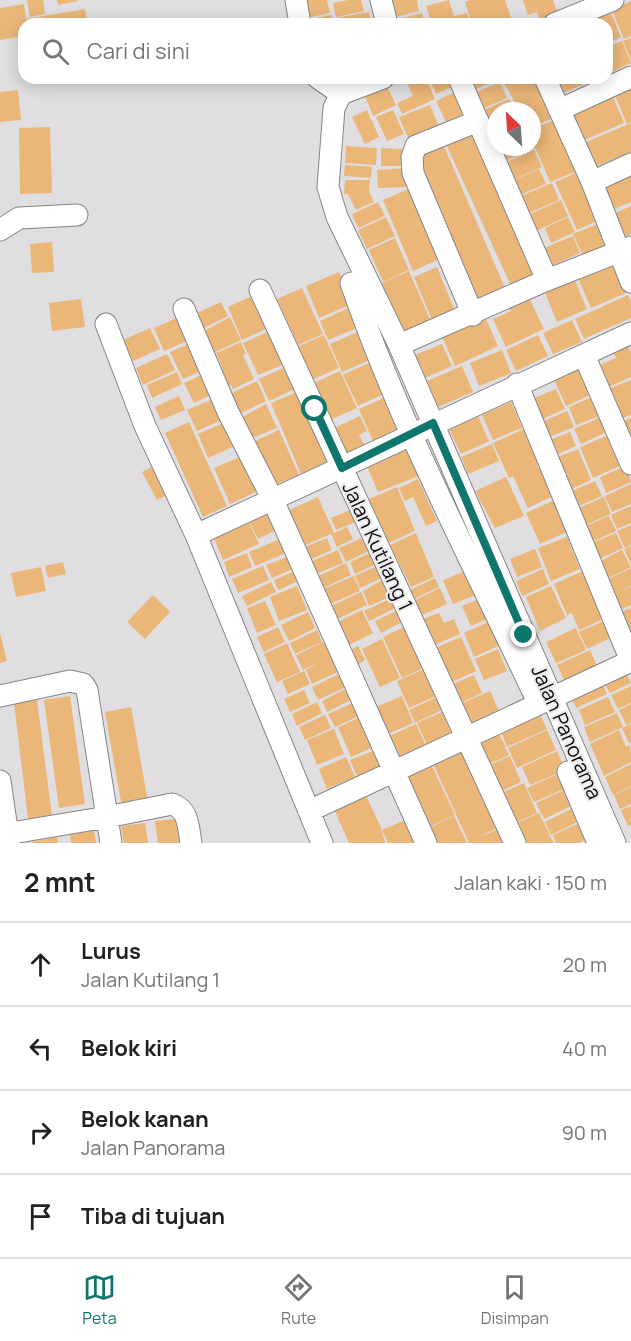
<!DOCTYPE html>
<html lang="id">
<meta charset="utf-8">
<style>
:root{--surface:#fff;--page:#f6f6f6;--text:#202124;--muted:#757577;--line:#e0e0e0;--accent:#0f766e}
body{margin:0;font-family:Manrope,sans-serif;background:var(--page);color:var(--text)}
.compass{position:absolute;left:487px;top:102px;width:54px;height:54px;border-radius:50%;background:var(--surface);box-shadow:0 3px 15px #0003;rotate:335deg}
.stop{position:absolute;width:18px;height:18px;margin:-14px;border:4px solid #0f766e;border-radius:50%;background:#fff}
.stop.end{background:#0f766e;border-color:#fff;box-shadow:0 2px 6px #0008}
.list{margin:0;padding:0;list-style:none}
h2{display:flex;justify-content:space-between;align-items:center;height:78px;margin:0;padding:0 24px;font-size:26px}
h2 small{font-size:20px;font-weight:400;color:var(--muted)}
.list li{display:grid;grid-template-columns:39px 1fr auto;gap:18px;align-items:center;box-sizing:border-box;height:84px;padding:0 24px;border-top:2px solid var(--line)}
.list b{display:block;font-size:22px;white-space:nowrap}
.list p{margin:0;font-size:20px;white-space:nowrap;color:var(--muted)}
.list em{font-size:20px;font-style:normal;color:var(--muted)}
.icon{flex:none;width:33px;height:33px;fill:none;stroke:currentColor;stroke-width:2;stroke-linecap:round;stroke-linejoin:round}
.map{position:relative;flex:none;width:631px;height:843px;overflow:hidden}
.search{position:absolute;background:var(--surface);box-shadow:0 3px 15px #0003;left:18px;right:18px;top:18px;height:66px;display:flex;align-items:center;gap:15px;box-sizing:border-box;padding:0 21px;border-radius:18px;color:var(--muted);font-size:22px}
.sheet{height:414px;background:var(--surface)}
nav{display:flex;justify-content:space-around;align-items:center;box-sizing:border-box;height:84px;border-top:2px solid var(--line);background:var(--surface);font-size:16px;color:var(--muted)}
nav a{display:grid;justify-items:center;gap:3px}
nav .on{color:var(--accent)}
.map>svg:first-child{display:block}
.building{fill:#ebb779}
.lines{fill:none;stroke-linecap:round;stroke-linejoin:round}
.street-casing{stroke:#868487;stroke-width:23}
.street{stroke:#fff;stroke-width:21}
.route{stroke:#0f766e;stroke-width:8}
.labels{text-anchor:middle;dominant-baseline:central;stroke-width:4.5;stroke-linejoin:round;paint-order:stroke}
.street-label{font-size:20px;fill:#0d0c0d;stroke:#edebee}
</style>
<div class="map">
<svg width="631" height="843" viewBox="0 0 631 843">
<rect width="100%" height="100%" fill="#e0dee0"/>
<path class="building" d="M27,0H43L45,14L30,17Z
M57,0H78V1L58,5Z
M299,0H327L330,13L302,19Z
M348,0H361L364,11L336,17L333,3Z
M387,0H417L419,11L391,18Z
M449,0L454,16L467,13L470,24H432L426,6Z
M470,0H505L511,18L494,24H472L465,2Z
M523,0H553L558,14L540,20L537,12L528,15Z
M631,1V36L624,39L612,10Z
M24,4L26,19L85,9L87,24H24V36L0,40V8Z
M369,12L372,24H337L336,18Z
M422,13L425,24H393L392,21Z
M611,13L621,37L607,43V24H585Z
M331,15L333,24H302V21Z
M631,38V60L623,41Z
M622,41L631,63L607,74V47Z
M405,78H426L435,99L402,114L397,103L413,96Z
M429,78H454L457,85L436,94Z
M464,78H502L470,92Z
M509,78H534L551,119L532,127V111H520L503,81Z
M552,78H597L559,95Z
M500,82L507,98L479,110L472,94Z
M631,85V122L627,124L614,93Z
M387,86L396,105L373,116L365,96Z
M18,90L21,120L0,122V92Z
M457,91L467,112L446,122L436,101Z
M612,94L624,123L580,142L568,112Z
M509,99L515,111H496V122L485,126L479,112Z
M430,105L439,127L409,140L399,117Z
M367,110L379,137L365,144L352,117Z
M393,110L404,134L387,141L376,117Z
M554,120L575,172L550,182L535,147L503,162L496,147H535L532,129Z
M631,123V152L592,168L581,144Z
M50,127L52,193L20,194L19,128Z
M474,131L539,273L511,286L446,144Z
M346,146L377,148L376,165L345,163Z
M444,146L505,288L478,300L416,158Z
M381,148L402,149V166H381Z
M534,150L542,167L510,181L502,164Z
M345,165L372,167L371,178L344,176Z
M407,168L408,187L378,188L377,170Z
M539,169L546,184L515,197L509,182Z
M631,170V202L610,211L598,185Z
M580,171L602,219L577,230L555,182Z
M345,180H370L369,191L374,202L356,210L348,194H344Z
M552,183L559,200L524,215L516,198Z
M413,187L444,257L413,271L383,200Z
M561,200L568,216L534,232L526,216Z
M378,202L385,216L358,228L352,214Z
M631,206V234L622,238L611,215Z
M386,217L395,236L367,249L358,230Z
M568,217L575,232L551,243L545,228Z
M602,222L611,243L583,256L573,234Z
M573,236L580,253L547,268L539,250Z
M395,238L409,270L383,282L369,250Z
M52,242L54,272L32,273L30,244Z
M612,261L626,293L591,308L577,276Z
M437,267L455,311L432,320L414,277Z
M409,271L431,322L404,333L382,283Z
M339,272L352,304L319,318L306,286Z
M574,278L587,309L557,322L544,290Z
M302,288L323,334L298,345L277,299Z
M628,295L631,302V318L584,339L575,319Z
M252,296L266,329L242,340L228,307Z
M529,298L544,329L506,347L493,319L511,311L510,307Z
M81,299L85,327L52,331L49,303Z
M221,302L228,316L204,328L197,313Z
M353,306L362,326L328,340L320,321Z
M179,317L189,340L164,351L154,328Z
M230,317L241,340L215,352L213,348L205,352L197,335Z
M485,317L498,346L455,366L442,336Z
M572,320L582,342L553,354L543,333Z
M150,328L160,349L133,361L123,340Z
M270,331L285,364L258,375L243,343Z
M360,331L372,359L342,372L330,344Z
M324,335L339,368L312,380L297,347Z
M538,335L548,356L516,371L506,350Z
M241,342L246,354L243,355L254,379L233,389L231,385L221,390L213,373L223,369L216,353Z
M627,343L631,353V377L604,389L595,367L616,358L612,349Z
M188,344L201,371L183,379L170,352Z
M442,344L452,366L425,378L415,355Z
M502,350L511,373L479,386L470,363Z
M167,354L175,370L143,385L136,368Z
M375,360L390,391L358,406L343,375Z
M288,366L297,388L269,401L259,379Z
M462,366L473,392L438,407L427,381Z
M581,367L593,394L566,406L554,380Z
M340,371L357,408L330,420L314,383Z
M177,372L182,384L152,398L147,385Z
M203,374L213,394L194,403L184,383Z
M631,380V415L618,420L605,390Z
M257,381L266,401L235,416L225,396Z
M556,389L565,409L536,422L527,401Z
M299,391L330,462L301,474L271,403Z
M393,394L406,427L373,441L359,409Z
M179,396L185,410L161,420L155,407Z
M594,396L602,415L576,425L569,407Z
M213,399L222,420L197,431L187,410Z
M511,402L522,428L493,440L482,415Z
M266,404L277,428L245,441L235,421Z
M567,411L574,427L544,439L537,424Z
M360,416L367,431L359,435L365,446L347,455L334,428Z
M478,416L489,441L461,454L449,429Z
M601,417L607,432L581,444L574,429Z
M631,418V434L624,436L619,423Z
M189,422L227,506L203,517L165,433Z
M225,422L235,446L208,458L198,434Z
M528,427L544,461L537,464L553,496L528,508L513,476L509,478L493,443Z
M279,430L299,475L275,485L249,449L257,445L255,441Z
M570,432L576,446L551,457L545,442Z
M613,433L626,463L593,478L580,447Z
M492,444L499,461L468,474L461,457Z
M412,446L424,474L378,492L366,464Z
M578,449L591,480L567,491L553,459Z
M242,456L258,491L230,504L214,468Z
M156,465L171,493L157,500L142,472Z
M626,466L631,482L606,493L600,477Z
M506,477L524,516L495,528L475,491Z
M418,479L437,521L426,526L413,497L405,501L399,488Z
M595,481L602,496L574,508L567,493Z
M631,484V504L612,512L605,496Z
M397,487L415,531L388,543L369,499Z
M318,497L334,533L347,527L353,539L337,547L331,534L303,546L287,511Z
M604,497L611,514L581,527L574,510Z
M555,500L569,531L540,544L526,513Z
M631,506V523L617,529L611,515Z
M358,507L363,519L336,530L331,518Z
M270,508L280,528L258,539L248,519Z
M609,516L616,531L590,543L583,527Z
M247,518L259,544L223,560L212,534Z
M631,525V545L625,548L617,531Z
M416,533L434,577L411,587L390,545Z
M616,533L623,548L597,560L590,544Z
M365,537L371,550L346,562L339,548Z
M567,537L580,569L551,581L538,548Z
M327,538L332,550L309,560L303,548Z
M280,539L286,553L255,566L249,552Z
M631,546V564L624,549Z
M535,549L542,567L517,577L510,559Z
M338,550L343,563L316,574L310,562Z
M622,550L631,567L606,579L598,562Z
M247,553L252,567L229,577L224,562Z
M370,553L376,564L355,574L350,562Z
M287,557L293,569L272,578L266,565Z
M63,562L66,574L48,578L45,566Z
M346,563L351,575L323,588L318,576Z
M263,566L269,580L238,593L232,579Z
M377,566L382,578L360,588L355,576Z
M41,567L46,591L16,597L11,573Z
M473,568L483,592L453,604L443,580Z
M631,568V586L620,591L631,587V605L620,610L606,580Z
M543,569L549,584L522,596L516,581Z
M585,570L606,618L579,630L572,613L567,615L554,584Z
M294,571L298,581L278,590L274,580Z
M354,576L360,591L330,604L323,589Z
M435,578L439,587L414,599L410,590Z
M384,579L392,596L369,606L363,591Z
M271,582L276,592L247,606L242,596Z
M297,586L307,610L279,621L270,597Z
M551,586L566,618L540,631L526,597Z
M440,588L447,604L420,616L413,601Z
M361,592L367,605L337,619L331,606Z
M153,595L170,612L145,639L127,622Z
M486,596L494,616L471,626L462,606Z
M392,598L397,607L369,621L364,611Z
M265,601L276,625L257,633L247,608Z
M631,608V628L629,629L621,612Z
M362,610L373,633L349,645L338,622Z
M398,610L404,621L381,633L375,621Z
M308,612L315,628L289,641L281,625Z
M439,613L444,623L454,619L460,634L434,645L423,619Z
M495,619L505,643L474,657L464,633Z
M606,620L613,637L587,649L579,632Z
M278,627L285,642L264,652L257,637Z
M404,627L423,668L402,678L383,637Z
M576,628L586,650L556,663L546,642Z
M317,630L322,642L295,654L290,643Z
M0,633L7,661L0,663Z
M461,637L476,671L450,683L435,648Z
M382,639L400,678L380,687L362,649Z
M325,641L344,669L312,684L306,670L318,663L303,670L296,655Z
M287,643L300,672L277,682L264,654Z
M358,646L365,660L357,665L350,650Z
M498,649L507,671L484,680L475,659Z
M590,650L598,668L565,683L557,665Z
M424,669L436,696L409,708L397,681Z
M625,670L631,683L610,693L603,681Z
M304,671L310,684L288,694L282,681Z
M341,673L348,686L318,700L312,687Z
M474,675L482,693L460,703L451,685Z
M602,683L607,694L576,708L571,697Z
M631,686V703L618,709L611,695Z
M349,687L355,698L327,712L322,701Z
M304,690L310,703L290,712L284,699Z
M490,691L500,713L469,726L460,704Z
M70,696L85,804L59,808L44,700Z
M402,696L413,723L388,734L376,707Z
M437,697L442,710L415,723L409,710Z
M608,697L615,712L585,725L579,710Z
M37,700L52,816L28,819L14,703Z
M317,702L322,713L297,726L292,714Z
M355,702L361,715L335,727L328,714Z
M631,704V723L626,725L619,710Z
M131,707L148,802L122,807L105,712Z
M442,712L452,734L427,745L417,723Z
M617,713L623,727L590,742L584,727Z
M540,714L547,729L507,747L501,732Z
M325,715L331,728L305,740L299,727Z
M363,716L376,746L351,757L338,727Z
M416,724L426,746L398,758L389,736Z
M631,724V742L629,743L622,728Z
M334,729L344,754L317,765L307,740Z
M497,730L506,748L503,749H506L509,755L487,765L476,740Z
M547,730L556,750L517,768L508,748Z
M619,730L626,747L629,745L631,750V762L604,776L590,744Z
M466,746L483,800L497,828L478,837L499,829L505,843H469L432,761Z
M378,749L384,765L357,776L350,760Z
M557,751L565,770L530,785L522,767Z
M510,756L521,782L499,792L487,766Z
M346,757L355,777L327,789L319,769Z
M430,762L455,815L429,827L406,773Z
M631,764V786L613,795L605,777Z
M564,771L571,786L534,802L527,788Z
M524,783L537,813L513,824L499,794Z
M573,786L580,802L544,819L536,803Z
M631,787V804L620,809L614,795Z
M365,793L381,828L385,843H349L333,807Z
M577,806L584,819L551,835L545,822Z
M631,806V825L628,826L621,810Z
M539,813L550,835L547,838L550,836L554,843H522L513,825Z
M454,816L467,843H436L429,828Z
M410,818L422,843H388L382,830Z
M177,819L179,843H158L155,821Z
M586,820L593,836L579,843H556L553,835Z
M145,823L148,843H124L121,826Z
M94,830L96,843H71L70,835Z
M57,837L58,843H32V842Z"/>
<g class="lines">
<defs>
<path id="street" d="M296,0L300,24
M381,0L387,24
M554,24L613,0
M318,78L341,94L334,108L328,187L337,217L399,345L615,843
M459,78L547,280
M545,78L592,182L631,282
M341,94L383,78
M559,110L631,77
M592,182L631,164
M0,230L19,218L77,215
M351,283C400,425 471,560 535,696
M260,290L515,843
M184,309L228,412L272,498L426,843
M473,315L413,173L412,157L416,146L478,121
M106,324L145,426L196,535L322,843
M399,345L547,280L631,247
M584,355L631,464
M517,384L631,661
M196,535L631,333
M0,696L70,681L83,684L87,690L107,817L0,835
M568,772L598,843
M0,781L9,843
M309,811L631,661
M111,843L107,817L172,804C189,810 188,826 191,843"/>
</defs>
<use href="#street" class="street-casing"/>
<use href="#street" class="street"/>
</g>
<g class="lines">
<path class="route" d="M315,409L342,468L433,423L524,635"/>
</g>
<g class="labels">
<g class="street-label">
<text transform="translate(378 546) rotate(65)">Jalan Kutilang 1</text>
<text transform="translate(567 732) rotate(66)">Jalan Panorama</text>
</g>
</g>
</svg>
<svg class="compass" viewBox="-18 -18 36 36"><path d="M0-13l5 13h-10z" fill="#e53935"/><path d="M0 13l5-13h-10z" fill="#757577"/></svg>
<div class="stop" style="left:315px;top:409px"></div>
<div class="stop end" style="left:524px;top:635px"></div>
<div class="search"><svg class="icon" aria-label="search" viewBox="0 0 24 24"><circle cx="10" cy="10" r="6"/><path d="M15 15l6 6"/></svg>Cari di sini</div>
</div>
<section class="sheet">
<h2>2 mnt<small>Jalan kaki · 150 m</small></h2>
<ul class="list">
<li><svg class="icon" aria-label="ahead" viewBox="0 0 24 24"><path d="M12 20V5M6 11l6-6 6 6"/></svg><div><b>Lurus</b><p>Jalan Kutilang 1</p></div><em>20 m</em></li>
<li><svg class="icon" aria-label="left" viewBox="0 0 24 24"><path d="M17 20v-9H6M10 6l-5 5 5 5"/></svg><div><b>Belok kiri</b></div><em>40 m</em></li>
<li><svg class="icon" aria-label="right" viewBox="0 0 24 24"><path d="M7 20v-9h11M14 6l5 5-5 5"/></svg><div><b>Belok kanan</b><p>Jalan Panorama</p></div><em>90 m</em></li>
<li><svg class="icon" aria-label="arrive" viewBox="0 0 24 24"><path d="M6 21V4h12l-3 4 3 4H6"/></svg><div><b>Tiba di tujuan</b></div></li>
</ul>
</section>
<nav>
<a class="on"><svg class="icon" aria-label="map" viewBox="0 0 24 24"><path d="M3 6l6-2 6 2 6-2v14l-6 2-6-2-6 2zM9 4v14M15 6v14"/></svg>Peta</a>
<a><svg class="icon" aria-label="directions" viewBox="0 0 24 24"><path d="M12 3l9 9-9 9-9-9zM9 14v-3h6M13 9l2 2-2 2"/></svg>Rute</a>
<a><svg class="icon" aria-label="saved" viewBox="0 0 24 24"><path d="M7 4h10v16l-5-4-5 4z"/></svg>Disimpan</a>
</nav>
